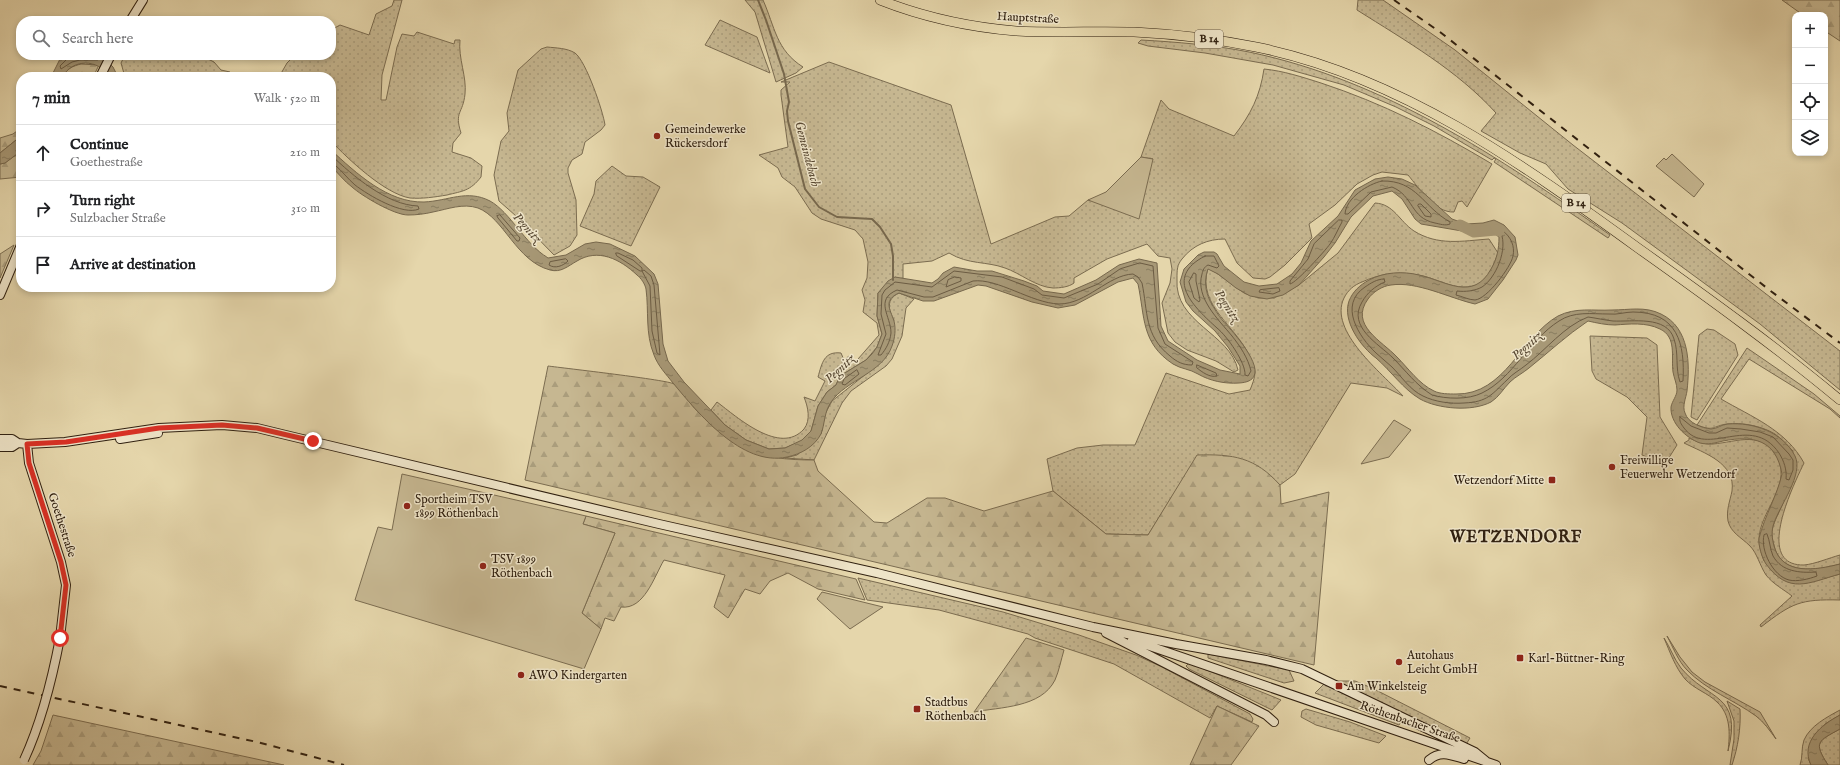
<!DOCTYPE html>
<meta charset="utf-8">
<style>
:root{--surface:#fff;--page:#f2f2f2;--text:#202124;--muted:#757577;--line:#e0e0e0}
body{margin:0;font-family:"IM FELL English",serif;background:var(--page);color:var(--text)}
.controls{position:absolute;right:12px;top:12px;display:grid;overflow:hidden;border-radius:8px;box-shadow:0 2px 6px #0003}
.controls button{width:36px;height:36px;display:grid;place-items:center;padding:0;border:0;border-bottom:1px solid var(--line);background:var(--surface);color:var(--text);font:20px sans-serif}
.stop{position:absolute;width:12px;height:12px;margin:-9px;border:3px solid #d93025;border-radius:50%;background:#fff}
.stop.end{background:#d93025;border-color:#fff;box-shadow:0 1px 4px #0008}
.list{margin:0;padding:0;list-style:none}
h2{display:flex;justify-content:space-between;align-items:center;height:52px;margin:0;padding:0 16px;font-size:17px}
h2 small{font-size:13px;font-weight:400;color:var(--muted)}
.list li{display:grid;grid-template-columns:26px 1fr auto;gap:12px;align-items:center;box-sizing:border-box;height:56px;padding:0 16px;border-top:1px solid var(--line)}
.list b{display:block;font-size:15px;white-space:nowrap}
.list p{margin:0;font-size:13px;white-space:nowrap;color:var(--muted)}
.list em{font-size:13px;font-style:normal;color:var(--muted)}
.icon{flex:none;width:22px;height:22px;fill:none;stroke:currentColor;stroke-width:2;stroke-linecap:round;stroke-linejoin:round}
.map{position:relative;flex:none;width:1840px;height:765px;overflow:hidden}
.search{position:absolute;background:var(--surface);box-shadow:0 2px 6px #0003;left:16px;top:16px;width:320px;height:44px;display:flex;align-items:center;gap:10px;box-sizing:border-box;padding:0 14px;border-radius:16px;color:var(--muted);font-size:15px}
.panel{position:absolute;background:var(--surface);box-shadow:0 2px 6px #0003;left:16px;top:72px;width:320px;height:220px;border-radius:16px}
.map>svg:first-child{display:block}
.grass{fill:url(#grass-dots);stroke:#7b6c50}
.forest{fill:url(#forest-firs);stroke:#7b6c50}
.green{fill:#c6b791;stroke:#7b6c50}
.water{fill:url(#water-ripples);stroke:#77684d}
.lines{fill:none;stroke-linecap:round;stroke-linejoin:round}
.shore{stroke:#6c5c43;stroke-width:1}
.stream{stroke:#77684d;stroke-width:2}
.river{stroke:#a79876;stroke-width:11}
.secondary-casing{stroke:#302010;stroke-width:10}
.primary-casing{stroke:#302010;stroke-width:10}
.secondary{stroke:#eee4c8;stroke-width:8}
.primary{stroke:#e5d6ab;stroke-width:9}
.rail{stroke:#302010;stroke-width:2;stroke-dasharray:7 7;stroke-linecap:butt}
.secondary-bridge-casing{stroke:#302010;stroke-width:10;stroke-linecap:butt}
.secondary-bridge{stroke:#eee4c8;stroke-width:8}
.route{stroke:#d93025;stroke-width:5}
.poi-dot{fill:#8f2418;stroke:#eee4c8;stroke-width:1.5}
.labels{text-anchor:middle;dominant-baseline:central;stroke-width:3;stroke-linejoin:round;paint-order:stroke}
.shield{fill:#eee4c8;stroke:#695b47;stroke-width:1}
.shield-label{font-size:11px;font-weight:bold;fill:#302010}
.street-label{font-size:12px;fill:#302010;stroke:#eee4c8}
.poi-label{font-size:12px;fill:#302010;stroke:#eee4c8;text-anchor:start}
.water-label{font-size:13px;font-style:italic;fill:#5a4a34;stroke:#eee4c8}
.district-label{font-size:16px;font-weight:bold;letter-spacing:1px;fill:#302010;stroke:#eee4c8}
</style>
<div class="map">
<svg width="1840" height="765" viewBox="0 0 1840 765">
<defs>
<pattern id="grass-dots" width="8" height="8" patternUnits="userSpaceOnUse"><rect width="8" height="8" fill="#c6b791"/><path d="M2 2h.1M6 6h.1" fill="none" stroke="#aa9d7c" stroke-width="1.8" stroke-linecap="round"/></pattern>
<pattern id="forest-firs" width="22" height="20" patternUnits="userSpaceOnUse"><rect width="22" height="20" fill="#c6b791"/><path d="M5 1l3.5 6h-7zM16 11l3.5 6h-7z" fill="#aa9d7c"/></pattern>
<pattern id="water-ripples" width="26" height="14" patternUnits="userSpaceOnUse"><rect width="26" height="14" fill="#a79876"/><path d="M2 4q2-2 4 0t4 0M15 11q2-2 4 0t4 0" fill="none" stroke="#887c5f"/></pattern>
</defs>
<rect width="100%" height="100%" fill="#e5d6ab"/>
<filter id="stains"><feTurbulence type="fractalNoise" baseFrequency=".005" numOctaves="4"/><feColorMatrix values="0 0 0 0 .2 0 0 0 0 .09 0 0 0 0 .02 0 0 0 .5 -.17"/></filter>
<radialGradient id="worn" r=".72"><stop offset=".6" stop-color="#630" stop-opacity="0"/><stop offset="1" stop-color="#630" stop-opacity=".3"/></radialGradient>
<path class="grass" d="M394,0H402L382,75L381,100H386L397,47L402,34L414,36L417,32L454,44L455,40H460C458,58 467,77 465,94C463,114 454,111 461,133L453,143L452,152L471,158L482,166L481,177C470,191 463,191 447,195C435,197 422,199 410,198C385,194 348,159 331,141V77H279L287,63L295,55H331V30L340,25L369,35L376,14L392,6Z
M745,0H763C775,27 776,50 803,67L796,73L776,82L755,12Z
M1358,0H1383L1455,50L1573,145L1840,351V390L1760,324L1622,223L1568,189L1546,164L1520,153L1481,131L1496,113C1457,70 1406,41 1357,10Z
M720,20L757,37L770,73L705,45Z
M1141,40C1177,42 1214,45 1249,52C1384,80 1499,157 1610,235L1608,238L1494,162L1496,159L1494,158L1492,160L1434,126L1396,107L1344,85L1273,65L1205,53L1148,46L1138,43Z
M547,47C556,48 567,48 575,53C586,61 603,111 605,125L601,130L585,142L582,154L572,160L568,168V173L576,200L577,235L570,246L554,255L516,216L499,201L494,175L501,141L509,131L507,113L518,70L541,49Z
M125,55H149L157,57L164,55H200L214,62L221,70L230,72L234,77H125L121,63Z
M829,62L951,105L991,244L1055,217L1069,216L1088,200L1094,201L1153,159L1141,157L1161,100L1169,109L1234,136C1251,114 1260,96 1264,69C1284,71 1302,77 1321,83C1382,103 1437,131 1492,164L1467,207L1462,201L1458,202L1454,212C1435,213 1419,188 1408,175L1382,172L1373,175L1357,184L1335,205L1309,224L1312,238L1285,265L1270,277L1265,279L1253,278L1237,263L1225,239C1208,239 1193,245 1182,259C1177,265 1177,270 1177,279C1174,323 1230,333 1238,370L1234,372L1216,361L1187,350L1175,342L1168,333L1162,303L1170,283L1172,269L1170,258L1158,256L1147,244L1107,259L1074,278V283C1069,287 1060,288 1053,288C1036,287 1020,273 1005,268C986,261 969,265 949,253L932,261L903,264V280L895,277L878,293L877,316L882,334L877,347L866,360L840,376L836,385L827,392L818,406L811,431L802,441L785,448L769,449L746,440L725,425L711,410L717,402C737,417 780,456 804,429C811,420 808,407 804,397L815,401L825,381L818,377C822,363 824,351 841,353L844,360L849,356L852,361L857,363L858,359L879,335L877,323L863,312L865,300L862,290L867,278L868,262L863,239L855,230L821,219L812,213L795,187L782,177L778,168L759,155L788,147L781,95V90L790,82H781Z
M612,166L626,176L643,177L660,187L631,246L580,226L594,194L596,181Z
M1375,203C1394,204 1399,221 1414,231C1438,246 1462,241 1489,239L1498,253C1493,266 1488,283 1473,286C1454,291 1437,278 1418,275C1399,271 1379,274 1362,282C1354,285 1348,290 1344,298C1328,331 1382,373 1403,396L1387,388L1351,383L1295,474L1280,485L1272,477L1198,455L1148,535L1106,534L1053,491L1047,459L1077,448L1103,445H1135L1166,373L1229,394L1250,390C1252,385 1255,378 1255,372C1255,369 1252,364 1251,360C1240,328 1196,307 1208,268L1218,274L1244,293L1259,298H1274L1299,285L1338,253Z
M899,293L914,299L906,308L902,336L892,359L886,366L851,391L842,403L814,460L785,458L797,455L821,434L825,414L832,401L876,366L894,320C888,310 886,299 899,293Z
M1707,329L1714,330L1735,344L1738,355L1697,420L1691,417L1699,335Z
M1590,336L1647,338L1657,345L1660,417L1677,445L1665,464L1642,455L1647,417L1627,397L1596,379L1592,371Z
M1747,348L1814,394L1840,416V418L1830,409L1749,359L1721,399C1752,417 1786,430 1804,463C1794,484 1753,566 1804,565C1815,564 1829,558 1840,555V564C1819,570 1784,576 1775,549C1774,544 1771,537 1772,531C1774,519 1782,509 1785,497C1789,482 1790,466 1793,451C1787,446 1781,438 1775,434C1762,426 1741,422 1727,424C1712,426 1715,432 1697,425Z
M1689,438C1696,441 1705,445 1713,444C1737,442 1764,429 1778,459C1791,487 1759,512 1759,540C1759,547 1762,555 1764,561L1806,583L1840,574V600C1800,599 1792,603 1761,627L1760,625L1792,596C1783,589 1773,584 1766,575C1760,566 1757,553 1750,546C1741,537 1731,533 1728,521C1726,510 1730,501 1732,491C1736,463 1704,453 1684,443L1689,440Z
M858,578L1003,612L1079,635L1136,655L1162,667L1250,714L1253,719L1252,722L1217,706L1210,718L1114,664L1035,638L1028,634L939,610L867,600Z
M1667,636L1680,657L1692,672L1705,682L1760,712L1776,739C1770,731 1764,722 1756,716C1734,700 1706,690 1687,670C1678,661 1673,647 1667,636Z
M1664,638C1670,647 1674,659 1681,668C1708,701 1743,693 1728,751C1730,734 1731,715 1717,702C1708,693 1694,689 1685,679C1675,667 1670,652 1664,638Z
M1208,654L1289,670L1294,681L1284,683L1208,658Z
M1189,663L1269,695L1281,700L1272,710L1189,669L1186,666Z
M1336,681H1355L1372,688L1470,738L1465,746Z
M1324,684L1401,722L1399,725L1315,693Z
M1727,701L1740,709C1741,728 1738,747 1732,765H1730L1734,739V721Z
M1306,709L1350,722L1386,736L1379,743L1316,725L1301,717L1302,711Z
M1840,710V715L1825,724L1808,758L1811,765H1800C1803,757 1801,748 1804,740C1810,726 1827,717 1840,710Z
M1840,729V765H1828C1813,742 1818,741 1840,729Z"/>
<path class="forest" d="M1782,0H1840V41L1825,31V15H1803Z
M81,64L99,65L93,77H63C66,69 73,66 81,64Z
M21,128V136L0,153V138L13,134Z
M21,151V177L0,179V164L5,163Z
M14,245L0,278V254Z
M548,366C563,368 669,380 674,384C682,391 690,404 698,412C736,451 760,460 814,460L818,471L874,522L887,523L927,498H945L984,511L1053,491L1106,534L1148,535L1197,455C1233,454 1255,457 1280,485L1281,504L1329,492L1314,665L525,480Z
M586,516L856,579L865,600L818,589L788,573L770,581L760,594L745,589L728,618L714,607L725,575L664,560C654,577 644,610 621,607L614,621L605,618L601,629L582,613L615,533L583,524Z
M1026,638L1064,650C1061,660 1059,671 1055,680C1041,708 1000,707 974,712Z
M1217,706L1259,726L1231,765H1190Z
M53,715L284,765H33L41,751Z"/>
<path class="green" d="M1672,154L1704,184L1694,197L1656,166L1664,158L1666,160Z
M1141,157L1153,159L1139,219L1088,200L1106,192Z
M1394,420L1411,430L1389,457L1361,464Z
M402,474L586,516L583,524L615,533L582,613L601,629L584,669L355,600L378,527L392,530Z
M822,592L883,607L850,629L817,599Z"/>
<path class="water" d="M67,55H101L113,67L118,77H107C101,58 70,59 63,77H51L60,59Z
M21,136V151L5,163L0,164V153Z
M331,150C356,173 388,203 424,202C448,201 467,189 490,201C510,212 525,244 548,258L566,255L585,244L596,242L610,244L635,256L654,274L658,284L663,344L668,361L684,382L725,425L746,440L769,449L785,448L802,440L811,431L818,406L827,392L836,385L840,376L866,360L872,354L877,347L882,334L877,316L878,293L888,281L895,277L932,283L938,279L943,273L954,267L977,271H992L1024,281L1037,286L1043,291L1064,294L1096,280L1119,265L1139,259L1157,263L1161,326L1168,341L1197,360L1220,370L1240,374V366L1228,347L1215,331L1193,311L1186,302L1180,282L1184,269L1198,255L1204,252H1214L1217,254L1224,266L1244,282L1259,286L1277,284L1292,274L1301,263L1311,241L1338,216L1355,190L1375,179L1388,177L1402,179L1415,185L1452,219L1466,224L1483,223L1494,220L1504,225L1515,237L1518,255L1516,260L1503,280L1488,299L1475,304C1449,298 1417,281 1391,285C1382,286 1373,292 1368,299C1349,325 1382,341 1397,357C1408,368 1419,384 1434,391C1440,394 1449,394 1456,394C1505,395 1521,337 1558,316C1576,307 1593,311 1612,310C1629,310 1645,306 1661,314C1690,328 1690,364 1687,391C1686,398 1682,406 1685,413C1688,423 1702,428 1711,429C1717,429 1722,424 1728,424C1753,422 1783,432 1795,456C1804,474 1780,505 1774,523C1771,531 1772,538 1774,546C1782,576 1816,570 1840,564V574C1808,583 1789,595 1766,564C1762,558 1758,545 1759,538C1765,515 1777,496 1782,474C1776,440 1754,435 1723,441C1715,443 1708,445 1700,443C1686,438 1670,423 1671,407C1672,401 1677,396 1677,390C1677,384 1674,378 1673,372C1671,357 1677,337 1660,329C1646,322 1629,324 1615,325C1606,325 1597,323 1588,321C1567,335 1549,352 1529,368C1523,373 1515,377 1510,382C1503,389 1499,397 1491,402C1472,412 1438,409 1420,399C1403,389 1391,371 1376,358C1361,347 1342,321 1349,301C1353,291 1360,285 1369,280C1384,272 1403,271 1419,275C1446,281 1473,302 1491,269C1497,259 1499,249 1499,237L1491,231H1462L1421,224L1415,219L1402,199L1392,191L1373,196L1351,217L1335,243L1324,257L1299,285L1283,295L1267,299L1250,296L1236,288L1218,274L1208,269C1204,280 1205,290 1210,301C1214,308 1218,315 1223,321C1233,332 1279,381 1239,383C1225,384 1210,381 1198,374C1190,369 1181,369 1173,364C1141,343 1145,317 1138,284L1133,278L1118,282L1075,305L1058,308L1032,302L986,286L978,285L934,301H923L899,293C883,300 890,309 894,321C896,329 895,338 892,346C883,373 846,380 831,402C824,412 825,424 821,434C814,447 801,454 787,457C742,467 698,413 673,383C666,374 658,366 654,355C645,333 649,311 646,289C645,284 641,278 637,275C620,259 598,248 577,261C568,266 561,273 550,270C516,261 504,218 478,208C463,203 448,209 433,212C425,214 416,215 408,215C394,215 362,196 352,187C344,181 338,173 331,166Z
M1840,715V729C1818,741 1813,742 1828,765H1811C1800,742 1821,725 1840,715Z"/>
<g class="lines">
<path class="shore" d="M68,55L67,59L60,66L61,69L72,62L80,60H98V55
M331,155C353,176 387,205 418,206L419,209C403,216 368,195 355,185C348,179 342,171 335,165L331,164
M1382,181C1417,180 1423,207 1450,222V224C1445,226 1440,224 1435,223C1410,218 1414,196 1392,187L1371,192L1348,214H1345C1346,198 1368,184 1382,181Z
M1419,204H1421L1431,214V217L1425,216L1418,206Z
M500,215L520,238L519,241H517L498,218L497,216Z
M1339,220H1342V222C1338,229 1335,237 1330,244C1325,251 1296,283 1290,284V281L1308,259L1314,244Z
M1503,231C1511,237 1515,246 1513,256C1511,267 1487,299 1475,300C1469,300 1461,296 1456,295L1457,291C1465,292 1475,291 1482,287C1496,278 1508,249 1501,233Z
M616,253H618L633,260L642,268V271L644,270L651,276L654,285L660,355L657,353L652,331L650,286L642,271H640L617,256Z
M1205,256H1214L1219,266L1217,268L1208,265C1204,267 1203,270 1202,274C1195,298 1219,320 1232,336C1240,346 1248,358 1251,371L1248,376L1245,375C1246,363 1227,336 1217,328C1195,308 1162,278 1205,256Z
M566,259L568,261C563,266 555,269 549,265L550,262Z
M1140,263L1153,266L1158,328L1165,344L1193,362L1192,365C1183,365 1177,362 1170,356C1144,335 1148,312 1142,283L1138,277L1133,274C1108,275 1087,304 1059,304C1031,303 998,278 973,281L933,297H924L897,290C874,300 891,316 891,333C890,342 886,349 881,355H878L886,334L881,314L882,295L885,290L895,282L932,287L954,271L1002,277L1034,289L1042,295L1064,298L1098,284L1120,269Z
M1194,273L1196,274V281L1200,300L1199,302L1194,298L1189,282Z
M955,277L961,278V281L946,287L948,280Z
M1384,279L1385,282C1375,286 1367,293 1362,302C1347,327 1379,344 1393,358C1406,371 1416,385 1432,395C1446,399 1468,400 1482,393C1513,378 1529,340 1559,321C1574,311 1591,314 1609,314C1617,315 1625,312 1633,312C1678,312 1685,344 1683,381L1680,382C1675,368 1679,353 1674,339C1667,315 1632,322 1613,321C1604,320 1596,318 1588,317C1564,326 1546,350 1526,365C1520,370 1512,374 1507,380C1492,394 1488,402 1464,403C1451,404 1435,402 1423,396C1410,390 1402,377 1392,367C1387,362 1381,358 1376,353C1359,337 1338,305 1365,287C1371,283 1377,279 1384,279Z
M1279,288L1280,291L1273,294L1259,292L1260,290Z
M1197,365L1216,373L1217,376C1210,378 1202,372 1197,368Z
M857,370L859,374L845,385L842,384L844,379Z
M1680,417L1691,426L1709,433H1716L1727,428L1741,429L1760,432L1773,437L1789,454L1793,460V470L1789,480L1786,479C1787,470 1784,461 1779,453C1751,412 1707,459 1684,428C1681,424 1679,421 1680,417Z
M1767,534C1770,541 1770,549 1773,556C1782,572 1800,573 1816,572L1817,576C1809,579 1797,582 1789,580C1773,576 1760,550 1764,535Z"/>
<path class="stream" d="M758,0L766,20L784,74L789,102L787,111L788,121L805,189L819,207L837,217L872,219L880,227L891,244L893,256V280"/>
<path class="river" d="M1460,225L1474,232L1496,230L1499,231"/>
<defs>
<path id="secondary" d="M130,21L143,0
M100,77L111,55
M0,295L21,245
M0,439H12L18,443L27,444L65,442L159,428L222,425L257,428L290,436L659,524L877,573L1093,627L1176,644L1266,660L1302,669L1475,752L1486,761
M120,439L158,433
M27,444L29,463L61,562L66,585L60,638
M0,447H12L18,443
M1106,633L1266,715L1274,722
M1132,640L1496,765
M1429,760C1440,750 1451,755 1464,759"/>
<path id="primary" d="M880,0C923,17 969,27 1016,31C1055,33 1095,31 1134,32C1175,34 1216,39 1256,47C1400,76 1521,163 1638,248C1707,297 1775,346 1840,400"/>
</defs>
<use href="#secondary" class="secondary-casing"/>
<use href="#primary" class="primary-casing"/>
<use href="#secondary" class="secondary"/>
<use href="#primary" class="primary"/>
<path class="rail" d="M1394,0L1440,32L1772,292L1840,343
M0,686L257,742L344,765"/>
<defs>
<path id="secondary-bridge" d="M24,760C42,721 52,680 60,638"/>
</defs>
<use href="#secondary-bridge" class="secondary-bridge-casing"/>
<use href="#secondary-bridge" class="secondary-bridge"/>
</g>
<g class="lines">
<path class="route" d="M60,638L66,585L61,562L29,463L27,444L66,442L159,428L222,425L257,428L313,441"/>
</g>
<g class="poi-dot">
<circle cx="657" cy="136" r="4"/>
<circle cx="1612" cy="467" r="4"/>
<rect x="1548" y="476" width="8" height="8" rx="2"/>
<circle cx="407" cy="506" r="4"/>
<circle cx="483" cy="566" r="4"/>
<rect x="1516" y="654" width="8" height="8" rx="2"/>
<circle cx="1399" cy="662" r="4"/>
<circle cx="521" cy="675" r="4"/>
<rect x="1335" y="682" width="8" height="8" rx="2"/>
<rect x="913" y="705" width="8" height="8" rx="2"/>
</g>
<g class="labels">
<g class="shield">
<rect x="1195" y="30" width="28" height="18" rx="3"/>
<rect x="1562" y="194" width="28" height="18" rx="3"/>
</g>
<g class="shield-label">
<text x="1209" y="39">B 14</text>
<text x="1576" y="203">B 14</text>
</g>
<g class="street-label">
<text transform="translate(1028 18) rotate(3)">Hauptstraße</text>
<text transform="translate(62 525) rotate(72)">Goethestraße</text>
<text transform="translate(1410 722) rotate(19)">Röthenbacher Straße</text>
</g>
<g class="poi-label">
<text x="665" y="129">Gemeindewerke<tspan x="665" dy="14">Rückersdorf</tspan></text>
<text x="1620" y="460">Freiwillige<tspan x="1620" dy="14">Feuerwehr Wetzendorf</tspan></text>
<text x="1544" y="480" text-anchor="end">Wetzendorf Mitte</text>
<text x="415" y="499">Sportheim TSV<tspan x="415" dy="14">1899 Röthenbach</tspan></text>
<text x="491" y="559">TSV 1899<tspan x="491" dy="14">Röthenbach</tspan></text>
<text x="1407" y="655">Autohaus<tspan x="1407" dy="14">Leicht GmbH</tspan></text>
<text x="1528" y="658">Karl-Büttner-Ring</text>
<text x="529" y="675">AWO Kindergarten</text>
<text x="1347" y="686">Am Winkelsteig</text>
<text x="925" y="702">Stadtbus<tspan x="925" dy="14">Röthenbach</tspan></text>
</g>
<g class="water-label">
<text transform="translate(807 154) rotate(75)">Gemeindebach</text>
<text transform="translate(527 228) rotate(48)">Pegnitz</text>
<text transform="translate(1227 306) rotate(57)">Pegnitz</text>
<text transform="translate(1527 346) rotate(-42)">Pegnitz</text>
<text transform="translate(840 369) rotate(-43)">Pegnitz</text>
</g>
<g class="district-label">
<text x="1516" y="538">WETZENDORF</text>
</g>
</g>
<rect width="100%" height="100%" filter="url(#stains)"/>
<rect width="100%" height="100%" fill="url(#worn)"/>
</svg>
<div class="controls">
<button>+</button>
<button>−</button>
<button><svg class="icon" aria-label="locate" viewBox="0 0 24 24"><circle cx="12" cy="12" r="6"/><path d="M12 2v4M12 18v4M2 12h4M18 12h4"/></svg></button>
<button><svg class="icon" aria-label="layers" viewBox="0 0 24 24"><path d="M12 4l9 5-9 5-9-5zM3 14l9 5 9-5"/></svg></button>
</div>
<div class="stop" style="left:60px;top:638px"></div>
<div class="stop end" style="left:313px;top:441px"></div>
<div class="search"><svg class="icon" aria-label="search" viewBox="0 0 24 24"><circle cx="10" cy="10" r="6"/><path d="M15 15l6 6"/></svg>Search here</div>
<section class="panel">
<h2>7 min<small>Walk · 520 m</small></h2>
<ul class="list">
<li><svg class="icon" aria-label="ahead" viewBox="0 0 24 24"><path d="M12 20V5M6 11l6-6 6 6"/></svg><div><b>Continue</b><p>Goethestraße</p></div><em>210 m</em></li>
<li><svg class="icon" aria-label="right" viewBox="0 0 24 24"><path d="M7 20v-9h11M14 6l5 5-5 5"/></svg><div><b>Turn right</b><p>Sulzbacher Straße</p></div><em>310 m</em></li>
<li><svg class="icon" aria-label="arrive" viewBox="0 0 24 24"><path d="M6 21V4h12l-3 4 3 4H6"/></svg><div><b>Arrive at destination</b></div></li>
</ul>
</section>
</div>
